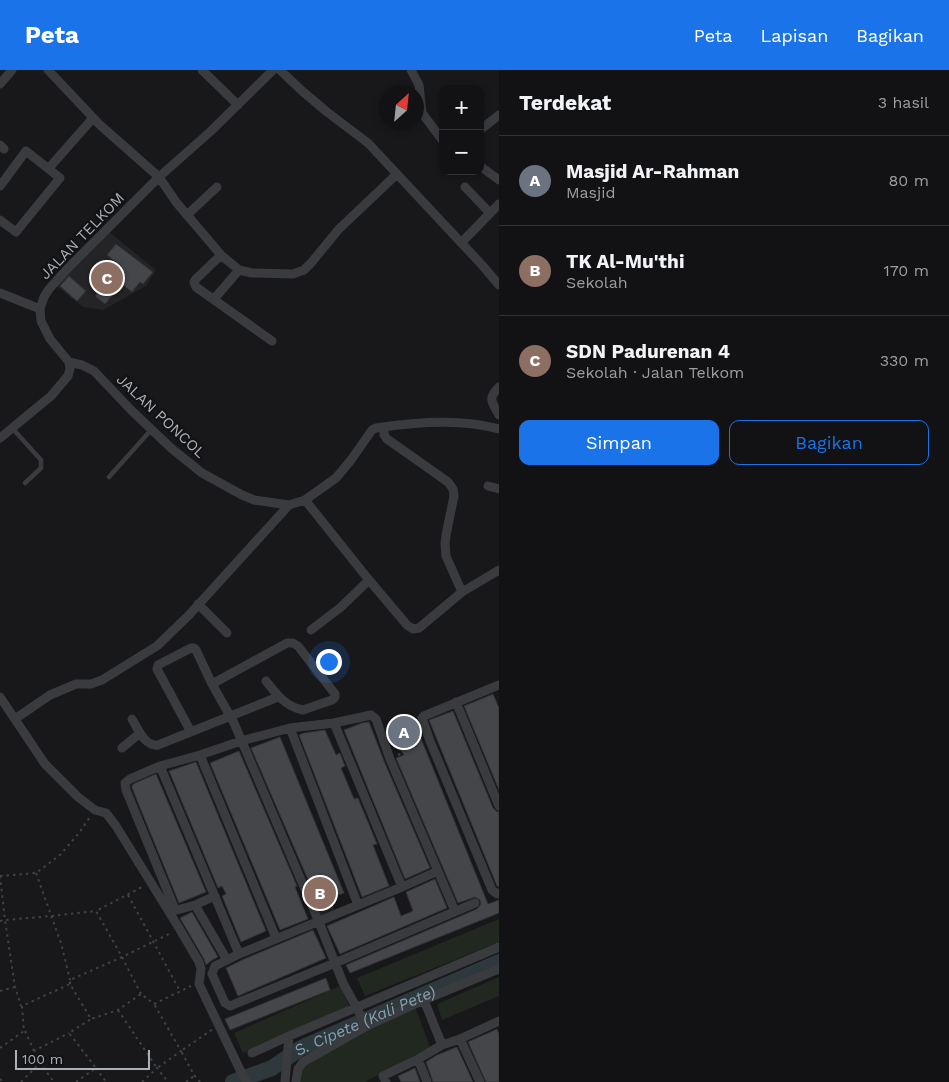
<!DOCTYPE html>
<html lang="id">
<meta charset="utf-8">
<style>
:root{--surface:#121214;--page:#1b1b1d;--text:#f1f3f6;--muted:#9c9ea0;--line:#313234;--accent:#1a73e8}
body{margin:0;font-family:"Work Sans",sans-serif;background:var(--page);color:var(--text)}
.controls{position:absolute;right:15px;top:15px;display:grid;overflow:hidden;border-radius:10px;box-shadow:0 2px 8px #0003}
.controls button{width:45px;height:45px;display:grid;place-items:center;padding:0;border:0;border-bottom:1px solid var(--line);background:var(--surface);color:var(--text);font:25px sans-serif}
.compass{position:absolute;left:379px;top:15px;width:45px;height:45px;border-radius:50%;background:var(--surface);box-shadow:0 2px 8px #0003;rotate:27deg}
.scale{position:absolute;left:15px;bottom:12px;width:135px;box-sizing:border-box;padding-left:5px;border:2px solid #abb1b9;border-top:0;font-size:14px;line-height:18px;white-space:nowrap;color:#abb1b9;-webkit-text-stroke:4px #131315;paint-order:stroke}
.you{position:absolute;left:328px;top:591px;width:18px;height:18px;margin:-12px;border:4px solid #fff;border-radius:50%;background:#1a73e8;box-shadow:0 0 0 8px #1a73e833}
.badge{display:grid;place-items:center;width:32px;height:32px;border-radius:50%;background:var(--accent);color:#fff;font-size:16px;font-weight:700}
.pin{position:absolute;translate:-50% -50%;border:2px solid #fff;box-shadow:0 1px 5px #0006}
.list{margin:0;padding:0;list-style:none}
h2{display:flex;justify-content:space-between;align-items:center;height:65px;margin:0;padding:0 20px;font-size:21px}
h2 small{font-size:16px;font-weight:400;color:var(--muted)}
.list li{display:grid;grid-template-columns:32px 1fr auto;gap:15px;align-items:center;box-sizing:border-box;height:90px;padding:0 20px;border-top:1px solid var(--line)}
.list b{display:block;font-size:19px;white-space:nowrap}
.list p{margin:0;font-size:16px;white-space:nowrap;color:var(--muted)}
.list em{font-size:16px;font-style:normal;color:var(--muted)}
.actions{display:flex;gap:10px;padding:15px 20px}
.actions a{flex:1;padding:11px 0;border:1px solid var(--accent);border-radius:10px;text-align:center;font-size:18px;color:var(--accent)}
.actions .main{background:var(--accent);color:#fff}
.map{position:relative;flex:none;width:499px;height:1012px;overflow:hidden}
header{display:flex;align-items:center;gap:30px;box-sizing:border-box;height:70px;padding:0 25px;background:var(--accent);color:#fff}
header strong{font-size:24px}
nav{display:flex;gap:28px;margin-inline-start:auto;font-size:18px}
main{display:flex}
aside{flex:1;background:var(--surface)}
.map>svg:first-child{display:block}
.built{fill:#242427}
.green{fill:#202820}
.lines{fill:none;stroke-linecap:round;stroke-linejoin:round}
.river{stroke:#2f383d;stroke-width:16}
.building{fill:#45464a;stroke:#323236}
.path{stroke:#3f4246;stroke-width:2;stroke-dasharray:2.5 4;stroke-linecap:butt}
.service{stroke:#393b3f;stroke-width:4.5}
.minor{stroke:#393b3f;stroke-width:9}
.labels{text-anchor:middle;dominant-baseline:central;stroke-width:5;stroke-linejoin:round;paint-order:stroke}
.street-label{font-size:15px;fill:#abb1b9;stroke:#131315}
.water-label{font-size:16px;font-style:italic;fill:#84a1b1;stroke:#131315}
</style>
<header>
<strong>Peta</strong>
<nav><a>Peta</a><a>Lapisan</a><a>Bagikan</a></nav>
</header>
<main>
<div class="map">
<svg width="499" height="1012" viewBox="0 0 499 1012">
<rect width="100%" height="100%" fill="#18181a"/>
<path class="built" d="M108,161L156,200L146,216L103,240L83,237L55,215Z
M321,807L336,843L322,848L307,812Z"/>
<path class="green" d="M499,849V872L365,926L357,908Z
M499,907V926L442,950L437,934Z
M340,916L349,936L243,983L234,963Z
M416,939L430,977L365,1012H301L302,997L353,966Z"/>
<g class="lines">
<path class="river" id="s1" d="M233,1012L272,998L301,978L499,892"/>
</g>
<path class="building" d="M116,174L153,202L143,214L140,212L132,222L122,214L105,234L95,226L121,196L107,185Z
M69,206L86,221L77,231L60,216Z
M493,624L499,638V720L464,636Z
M453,641L493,738L496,741L499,742V817L497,816L429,650Z
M408,645L421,664V665L420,666L488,834L499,830V843L350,903L346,895L477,839L481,834L480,830L475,827L458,833L396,688L404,685L387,660Z
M369,652L384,691L430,798L405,809L344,660L362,653Z
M325,660L336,685L340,683L345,696L341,698L354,729L358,728L377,774L373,775L389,816L362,827L299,665L304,663Z
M280,667L344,823L330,828L322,808L309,812L251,678Z
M239,681L297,816L295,817L308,849L280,860L210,693Z
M196,692L266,861L241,872L222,826L226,824L222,816L218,818L169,701Z
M156,704L206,822L179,833L132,718V716L133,714Z
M435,809L447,838L340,884L327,856L394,827L401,846L413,841L406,822Z
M192,842L218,887L212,890L206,895L204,889L180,848Z
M313,860L326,888L238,926L226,898L242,890Z
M326,908L330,920L230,960L225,949Z
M497,959L499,964V1012H486L468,972Z
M457,977L473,1012H433L426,992L437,985Z
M415,998L420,1012H401L398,1006Z"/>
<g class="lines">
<path class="path" d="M398,685L421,675
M36,803L61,873L70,910
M0,806L5,850L52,846L96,841
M0,806L36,803L60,785L79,763L90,747
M128,825L180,921
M0,851L5,850L15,917L21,936
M70,914V910L122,887L171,863
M0,921L15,917
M141,924L122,887L96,841L144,816
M118,940L157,998L181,981L154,934
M25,961L34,981
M0,978L24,961L22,936L70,914L91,949L118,940L141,924L154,934L191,916
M40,993L34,981L69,963
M96,998L106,1012
M0,1009L3,1012
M21,1012L40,993L54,1012
M76,1012L96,998L69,963L91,949
M142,1012L157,998L168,1012
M186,1012L194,1006
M200,1012L194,1005L181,981L213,959"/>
<path class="service" d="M12,358L41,390V398L25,413
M109,407L151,360"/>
<path class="minor" d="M48,0L100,55L159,107L176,132L221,185L239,200L252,203L293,204L304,200L311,193L339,159L397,104
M202,0L238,35
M280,0L301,20L327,42L368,73L482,195L499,215
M411,0L419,15L422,43L443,71
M0,14L12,0
M480,60L499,45
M0,75L4,79
M480,96L499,110
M49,98L93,48
M0,116L26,81L60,108L16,162L0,150
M465,117L490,143
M187,145L217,117
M461,173L499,134
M221,185L196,209L194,212L196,217L272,271
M0,223L40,239
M214,229L239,200
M69,292L82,295L94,301L131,340L171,378L202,403L242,425L254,430L289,435L305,430L336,408L351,390L372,360L376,358C415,352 461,348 499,359
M499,317C487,329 492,332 499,345
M384,357V365L387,369L448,412L453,419L454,426L446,465L445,473L446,486L462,522
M0,368L51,326L68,306L70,299L69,292L50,269L41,251L40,239L44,227L49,219L68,198L159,107L211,61L273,0
M488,416L499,419
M305,430L369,510L407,555L413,559L419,558L462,522L499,500
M198,534L227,563
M311,560L341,537L369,510
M212,614L287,573H293L298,576L335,624V627L332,630L303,640C286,637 276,624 266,611
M499,615L424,646L422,648L430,671L492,820L497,824L499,823
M0,627L45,694L78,727L95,740L106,743L116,756L179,858L199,892L201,899L199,914L242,1004L247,1012
M456,632L499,736
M15,649L50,625L76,614H91L102,610L157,576L189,545L289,435
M132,649C138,659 145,677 158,675L278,627
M334,653L402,817
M290,658L358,835
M191,662L157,599L158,595L191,578H194L196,580L212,614L234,653L319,852L335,893L344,915L359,942L365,957
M122,678L140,663
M200,685L276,868
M160,696L239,884
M438,801L402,817L239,884L215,896L212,904L225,933L230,936L335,893L475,833
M215,826L195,835L177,840L174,837L126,720L125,713L130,709L160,696L200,685L241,671L290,658L334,653L371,645L376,649L390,689L455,841
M195,835L227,890
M424,930L442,975L460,969L499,951
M460,969L480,1012
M252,983L289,966
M418,989L427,1012
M285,1012L289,966L499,877
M296,1012L298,999L303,992L365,957L424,930L499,899
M386,1012L383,1006L418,989L442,975"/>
</g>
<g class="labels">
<g class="street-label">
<text transform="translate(82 166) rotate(-46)">JALAN TELKOM</text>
<text transform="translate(161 346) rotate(43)">JALAN PONCOL</text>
</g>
<g class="water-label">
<text stroke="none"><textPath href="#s1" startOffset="146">S. Cipete (Kali Pete)</textPath></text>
</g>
</g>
</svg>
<div class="controls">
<button>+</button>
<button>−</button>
</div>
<svg class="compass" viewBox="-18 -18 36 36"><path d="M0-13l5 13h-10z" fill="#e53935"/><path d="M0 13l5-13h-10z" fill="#9c9ea0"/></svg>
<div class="scale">100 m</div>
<div class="you"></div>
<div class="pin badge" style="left:404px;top:662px;background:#6b7280">A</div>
<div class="pin badge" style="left:320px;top:823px;background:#8d6e63">B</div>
<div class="pin badge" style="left:107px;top:208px;background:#8d6e63">C</div>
</div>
<aside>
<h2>Terdekat<small>3 hasil</small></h2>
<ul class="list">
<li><span class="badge" style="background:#6b7280">A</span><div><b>Masjid Ar-Rahman</b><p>Masjid</p></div><em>80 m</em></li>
<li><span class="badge" style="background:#8d6e63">B</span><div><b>TK Al-Mu'thi</b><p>Sekolah</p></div><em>170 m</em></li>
<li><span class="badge" style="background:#8d6e63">C</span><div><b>SDN Padurenan 4</b><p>Sekolah · Jalan Telkom</p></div><em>330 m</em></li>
</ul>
<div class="actions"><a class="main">Simpan</a><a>Bagikan</a></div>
</aside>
</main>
